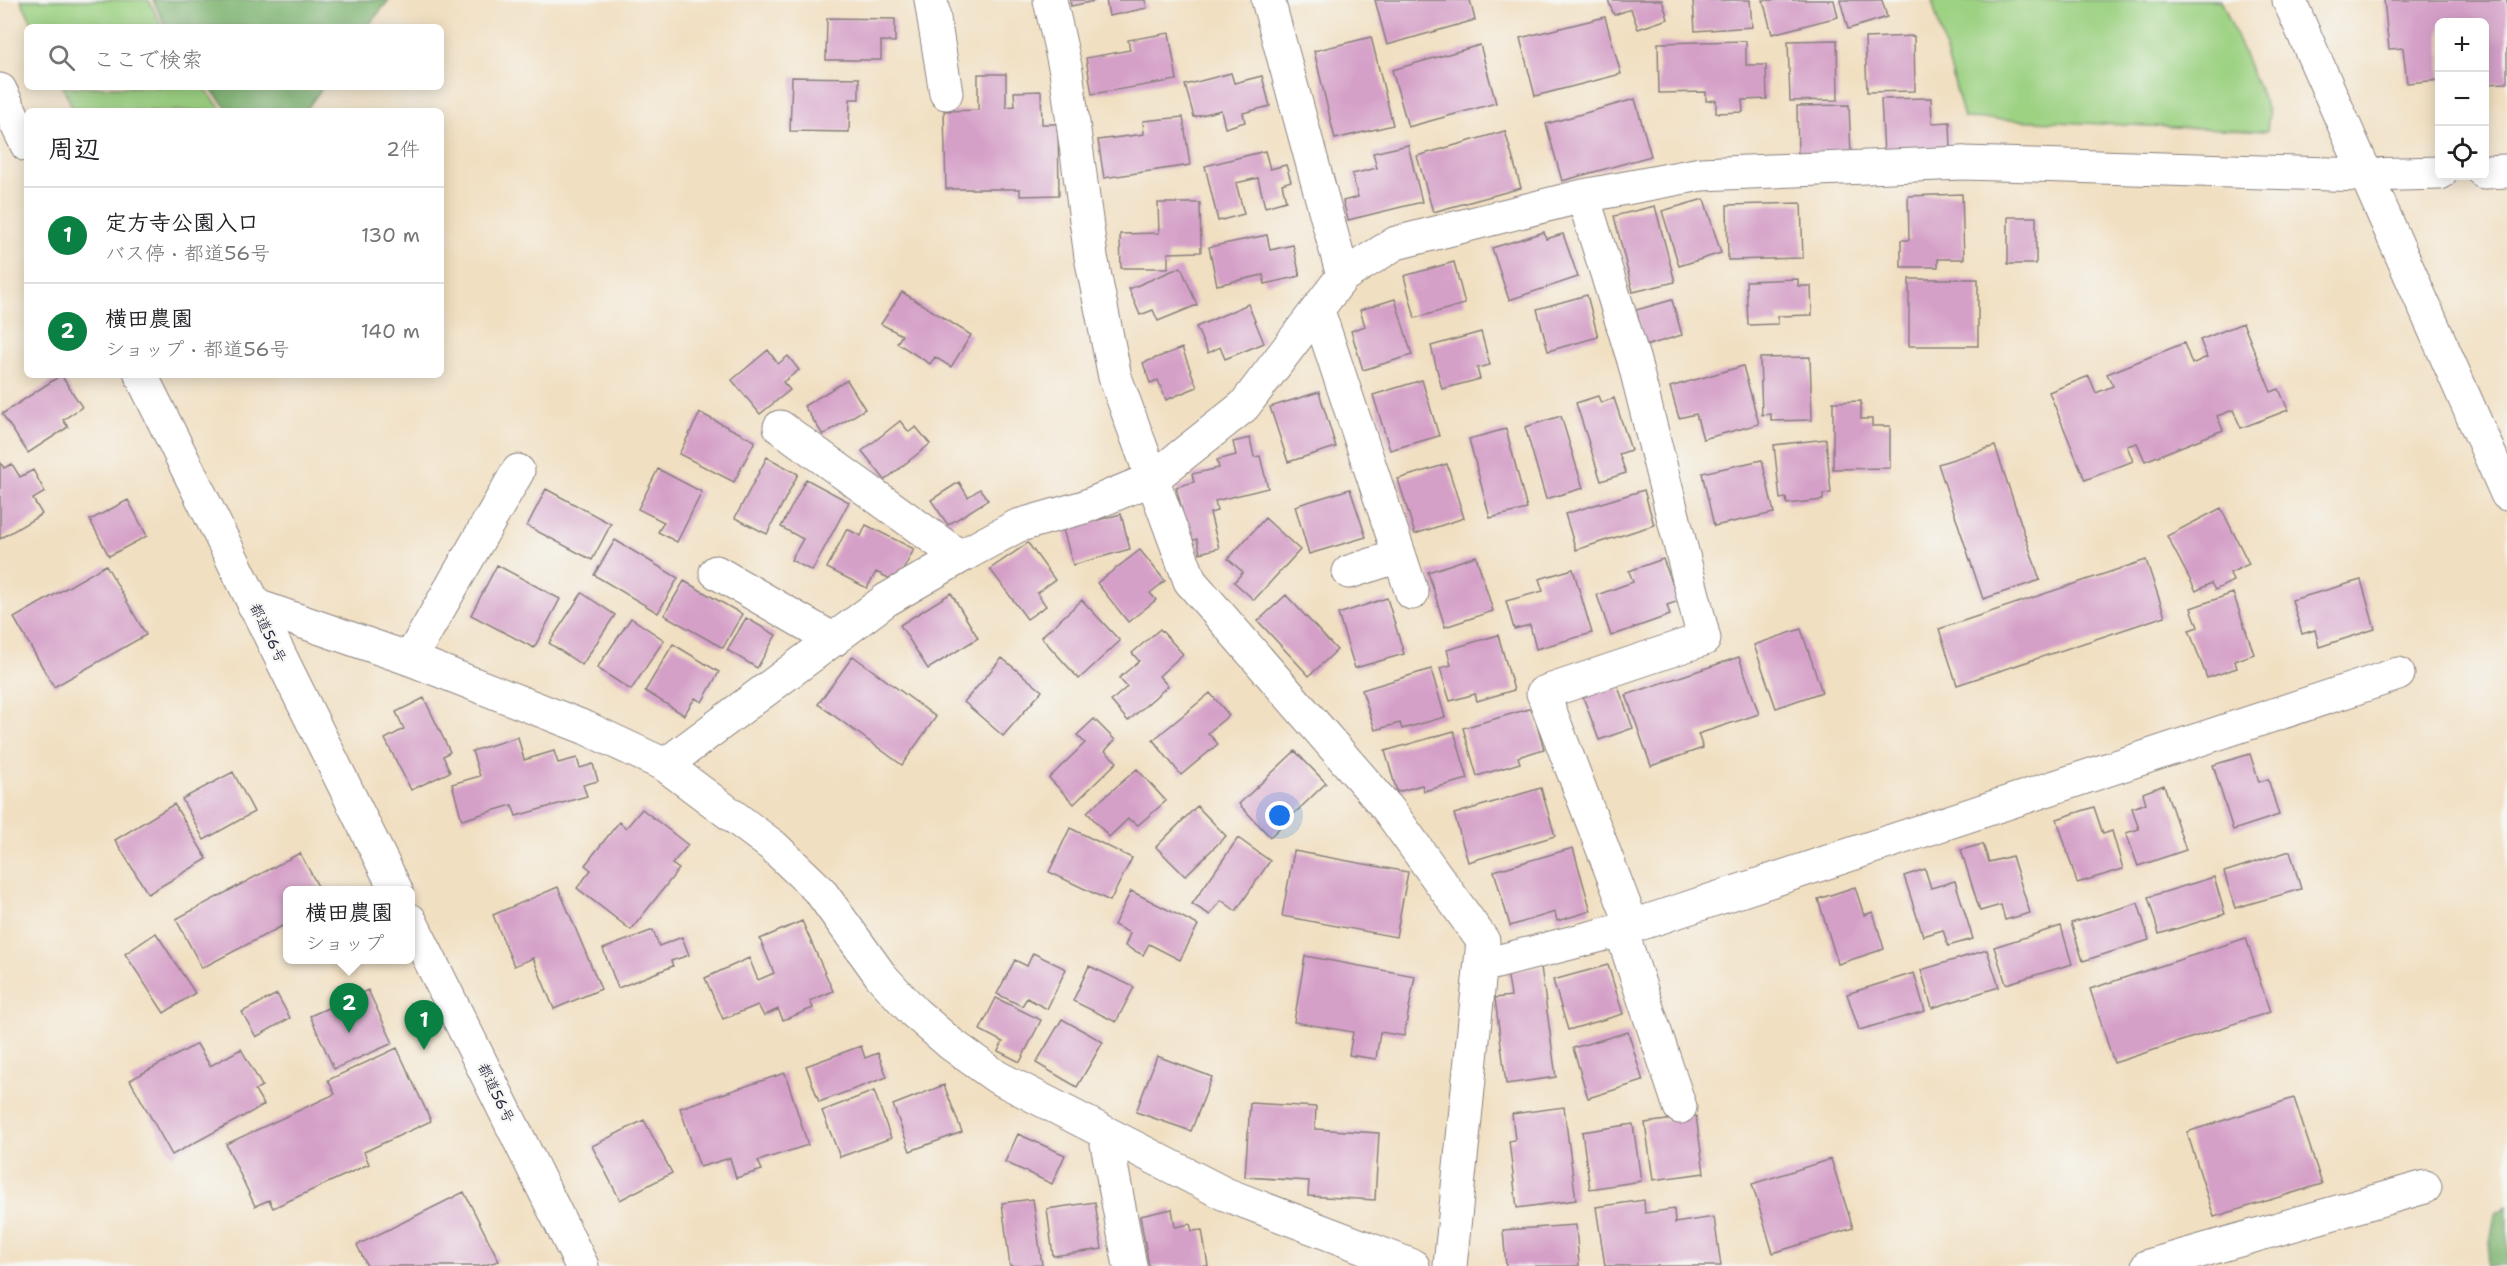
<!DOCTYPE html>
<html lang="ja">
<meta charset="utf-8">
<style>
:root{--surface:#fff;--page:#f6f6f6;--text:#202124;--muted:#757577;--line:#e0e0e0;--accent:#0b8043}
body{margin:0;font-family:"Shantell Sans","Klee One",sans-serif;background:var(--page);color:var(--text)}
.controls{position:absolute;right:18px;top:18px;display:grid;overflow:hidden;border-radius:9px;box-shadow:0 3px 15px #0003}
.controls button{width:54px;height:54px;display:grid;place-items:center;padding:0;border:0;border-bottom:2px solid var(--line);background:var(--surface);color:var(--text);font:30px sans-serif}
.you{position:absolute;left:1280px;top:816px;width:21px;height:21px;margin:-15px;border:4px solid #fff;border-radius:50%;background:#1a73e8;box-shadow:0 0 0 9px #1a73e833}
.badge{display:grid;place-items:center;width:39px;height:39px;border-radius:50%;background:var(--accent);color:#fff;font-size:20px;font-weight:700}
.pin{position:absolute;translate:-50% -50px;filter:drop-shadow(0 2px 3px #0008)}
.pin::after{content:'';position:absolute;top:32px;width:21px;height:18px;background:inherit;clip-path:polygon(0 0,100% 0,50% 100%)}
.popup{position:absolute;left:283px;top:886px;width:132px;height:78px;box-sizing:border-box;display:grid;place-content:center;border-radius:9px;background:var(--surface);filter:drop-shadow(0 2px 4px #0005);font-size:20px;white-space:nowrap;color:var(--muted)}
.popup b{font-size:22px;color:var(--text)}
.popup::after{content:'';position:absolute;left:50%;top:100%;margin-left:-12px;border:12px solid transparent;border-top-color:var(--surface)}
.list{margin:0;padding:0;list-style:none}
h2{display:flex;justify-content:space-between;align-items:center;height:78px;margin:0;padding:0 24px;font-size:26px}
h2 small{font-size:20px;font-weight:400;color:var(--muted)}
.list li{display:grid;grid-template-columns:39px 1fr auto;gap:18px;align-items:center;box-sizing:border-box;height:96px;padding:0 24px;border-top:2px solid var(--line)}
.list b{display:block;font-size:22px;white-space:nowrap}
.list p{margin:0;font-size:20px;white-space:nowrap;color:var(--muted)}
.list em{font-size:20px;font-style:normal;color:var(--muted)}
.icon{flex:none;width:33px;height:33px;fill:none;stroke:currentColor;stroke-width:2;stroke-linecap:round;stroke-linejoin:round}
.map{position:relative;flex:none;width:2507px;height:1266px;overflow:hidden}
.search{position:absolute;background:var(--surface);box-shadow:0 3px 15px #0003;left:24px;top:24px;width:420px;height:66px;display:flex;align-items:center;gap:15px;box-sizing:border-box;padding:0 21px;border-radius:9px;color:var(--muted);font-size:22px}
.panel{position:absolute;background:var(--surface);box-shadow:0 3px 15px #0003;left:24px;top:108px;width:420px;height:270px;border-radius:9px}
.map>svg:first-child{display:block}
.green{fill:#9dd283;stroke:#607a5f;stroke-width:1.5}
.forest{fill:#7eb471;stroke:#506b56;stroke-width:1.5}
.building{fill:#d5a0c8}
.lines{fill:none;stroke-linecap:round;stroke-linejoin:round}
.minor-casing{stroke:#8a807e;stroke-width:35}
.tertiary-casing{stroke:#8a807e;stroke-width:35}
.primary-casing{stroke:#8a807e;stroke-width:35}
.minor{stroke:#fff;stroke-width:33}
.tertiary{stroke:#fff;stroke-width:33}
.primary{stroke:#fff;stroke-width:33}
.labels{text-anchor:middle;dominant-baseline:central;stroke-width:4.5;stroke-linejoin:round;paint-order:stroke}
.street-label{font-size:15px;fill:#22223b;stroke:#f6f6f2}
</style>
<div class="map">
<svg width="2507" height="1266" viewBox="0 0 2507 1266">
<rect width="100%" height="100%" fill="#f6f6f2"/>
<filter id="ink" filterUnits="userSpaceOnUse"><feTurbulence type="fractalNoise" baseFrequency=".0167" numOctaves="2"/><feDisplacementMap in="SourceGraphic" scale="12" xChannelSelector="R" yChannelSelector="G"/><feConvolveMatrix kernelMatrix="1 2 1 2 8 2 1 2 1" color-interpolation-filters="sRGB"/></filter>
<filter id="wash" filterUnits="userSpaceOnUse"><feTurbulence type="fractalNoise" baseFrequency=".008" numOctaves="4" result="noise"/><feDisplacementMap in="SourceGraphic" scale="24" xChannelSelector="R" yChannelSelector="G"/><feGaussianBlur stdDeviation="1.35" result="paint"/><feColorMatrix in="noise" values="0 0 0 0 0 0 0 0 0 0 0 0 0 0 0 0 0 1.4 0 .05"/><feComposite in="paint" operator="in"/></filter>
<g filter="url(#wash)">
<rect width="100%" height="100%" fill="#f1dfc1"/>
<path class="green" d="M21,0H149L162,27H34Z
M1932,0H2221L2269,113L2267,131L1964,118Z
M63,87H203L223,111H74Z"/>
<path class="forest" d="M153,0H389L367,27H166Z
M209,87H323L305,111H229Z
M2507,1206V1266H2486L2495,1214Z"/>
<g id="blocks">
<path class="building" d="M1070,0H1095V1L1071,6Z
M1106,0H1145L1147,8L1109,16Z
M1375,0H1470L1475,20L1387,45Z
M1608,0H1662L1668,19L1638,29L1631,9L1614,15Z
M1693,0H1750L1752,27L1695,31Z
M1763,0H1834L1838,17L1772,34Z
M1840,0H1882L1887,17L1848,29Z
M2384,0H2507V83L2484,84V22H2440V80L2407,83L2403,48L2389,49Z
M1605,17L1621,74L1535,96L1520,38Z
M827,18L895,19V42L881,41V60H826Z
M1169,33L1177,80L1092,94L1086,58L1130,50L1128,40Z
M1914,36L1915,91L1867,92L1865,38Z
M1371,37L1393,125L1335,139L1314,51Z
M1837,40L1838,100L1790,101L1788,41Z
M1746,41V65H1766L1767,99L1742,100L1743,112L1716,113V100L1706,101V92L1659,93L1658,43Z
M1480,45L1496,103L1408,127L1392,70Z
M1231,73L1234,83L1262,76L1270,106L1243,113L1245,122L1225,128L1221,110L1194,117L1185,85Z
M978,74H1006V107L1015,106L1014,92L1041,91L1042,124H1058L1059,195L1020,196V189H946L944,111L978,110Z
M792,77L859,78V99H850L849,132L790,131Z
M1931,98L1932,123L1950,122L1951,151L1884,154L1881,99Z
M1635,99L1651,156L1562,181L1546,124Z
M1849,105L1851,156L1798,157L1797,106Z
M1183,117L1190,165L1104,178L1098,140L1144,134L1143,121Z
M1505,131L1521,188L1433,212L1417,156Z
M1408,145L1422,202L1348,220L1343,201L1358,197L1352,174L1377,168L1373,153Z
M1265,151L1270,169L1286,165L1291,181L1282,184L1286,201L1265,207L1258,178L1236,183L1244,214L1218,221L1205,166Z
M1962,194L1964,259H1938V267H1901V240H1909L1908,196Z
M1704,199L1721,253L1679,266L1662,211Z
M1158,203H1200L1201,252L1168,253V268H1121L1120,234L1159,233Z
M1801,203L1803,258L1728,260L1727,205Z
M1655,206L1675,282L1633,292L1614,216Z
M2008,217H2036V264H2008Z
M1544,232L1546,239L1563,234L1578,277L1509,300L1492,248Z
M1267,235L1270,250L1293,245L1300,276L1265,284L1263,275L1217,285L1209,247Z
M1454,262L1465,304L1415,318L1404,276Z
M1181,267L1197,305L1158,321L1153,310L1140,315L1129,289Z
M1798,279V286H1811L1812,315L1778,316V324L1748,325L1746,281Z
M1909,279H1978V346H1909Z
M902,292L971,335L951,367L935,357L930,364L897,343L902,335L881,324Z
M1587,295L1598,337L1548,351L1537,309Z
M1395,299L1412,355L1363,370L1351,331L1365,326L1360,310Z
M1672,300L1682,335L1645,346L1636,310Z
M1248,304L1264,343L1225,359L1220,347L1208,353L1196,327Z
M2243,323L2271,392L2279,389L2288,410L2241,428L2233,410L2217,416L2223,430L2145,461L2137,443L2127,446L2133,461L2085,480L2049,392L2089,376L2096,393L2113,386L2107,374L2184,343L2192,364L2207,357L2200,340Z
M1481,332L1490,365L1477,368L1480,379L1442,389L1431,346Z
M1182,348L1197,387L1166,400L1158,380L1150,383L1143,363Z
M768,350L778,364L788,356L799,370L783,382L790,390L760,414L732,380Z
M1810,357L1812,420L1771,421V414L1762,415L1760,358Z
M1743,366L1759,424L1703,439L1696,414L1679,418L1670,387Z
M61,375L82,407L63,420L68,427L28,453L2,414Z
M847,380L865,409L823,435L804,406Z
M1422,380L1439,436L1390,450L1373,395Z
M1319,392L1336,447L1288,462L1270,407Z
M1598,396L1601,403L1614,398L1631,450L1619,454L1626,473L1601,481L1576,403Z
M1861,401V419H1872V426H1890V468L1833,469V402Z
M700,413L755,441L734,482L679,454Z
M1561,416L1583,488L1546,499L1525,427Z
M900,421L909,432L916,427L930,444L885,480L862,451Z
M1506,429L1527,509L1490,518L1469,439Z
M1250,438L1254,457L1260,456L1268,488L1215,501L1217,511L1210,513L1219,548L1200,553L1197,539L1190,541L1176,487L1194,482L1192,474L1219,468L1217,460L1236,455L1233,442Z
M1826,439L1831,493L1823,494V500L1787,504L1786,498L1780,499L1774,445Z
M1995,446L2040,580L1983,599L1938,464Z
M767,457L798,474L767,534L735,518Z
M1762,460L1774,513L1714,526L1702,473Z
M0,462L4,468L12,464L20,477L33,470L45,492L33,499L42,514L0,539Z
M1447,464L1464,518L1415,534L1398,479Z
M658,469L702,492L677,542L658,532L664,522L638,509Z
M806,479L849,502L812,571L791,560L803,539L781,527Z
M959,482L968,497L980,489L988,500L948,525L931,500Z
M546,489L611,524L592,560L527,526Z
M1350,489L1366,537L1309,554L1295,506Z
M1644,490L1654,525L1576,550L1565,514Z
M128,500L147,536L109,556L90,520Z
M2221,508L2249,564L2230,573L2233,581L2215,590L2211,583L2196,591L2167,536Z
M1121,514L1130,549L1073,565L1063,529Z
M1265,518L1300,550L1254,600L1234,582L1243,572L1228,559Z
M866,525L914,549L897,582L876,572L867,588L827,568L847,529L861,536Z
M615,540L678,578L658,613L594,575Z
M1028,543L1055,580L1037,593L1046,606L1027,619L990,569Z
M1140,550L1165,581L1150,593L1156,600L1128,622L1097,583Z
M1476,556L1493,611L1445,627L1428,572Z
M1663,559L1679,601L1667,605L1670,615L1611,636L1597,595L1633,582L1629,571Z
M2146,560L2165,616L1957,685L1939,629Z
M106,565L146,635L54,687L14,618Z
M497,565L560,599L534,648L471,615Z
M1573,569L1592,633L1536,649L1530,625L1514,629L1506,601L1543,591L1539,579Z
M2361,580L2375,629L2319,647L2315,630L2302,634L2292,600Z
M684,581L742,614L723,648L664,615Z
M582,593L615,615L582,665L549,643Z
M951,593L978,638L928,669L900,625Z
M2233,593L2254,654L2235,661L2237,668L2207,678L2189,630L2198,627L2191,608Z
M1286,595L1337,650L1309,676L1258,621Z
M1387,598L1404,654L1355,668L1338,614Z
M1082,600L1120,641L1079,679L1041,637Z
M631,618L664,640L631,690L597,668Z
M746,618L776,635L757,668L727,650Z
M1160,629L1183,654L1159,676L1168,686L1128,721L1111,701L1127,687L1119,678L1139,661L1132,653Z
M1801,629L1822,692L1776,708L1754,645Z
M1498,635L1514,690L1477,701L1475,694L1450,701L1440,668L1451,665L1447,650Z
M673,644L719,672L702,702L695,698L684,715L645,691Z
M853,656L936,717L902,765L818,704Z
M1739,657L1759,714L1698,734L1703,748L1651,766L1626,695Z
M1002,658L1042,691L1003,736L964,702Z
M1431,669L1445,717L1402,729L1400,723L1375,730L1362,690Z
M1617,684L1633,728L1599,740L1583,697Z
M1210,693L1229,715L1208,733L1218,744L1181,775L1153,740Z
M424,698L450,752L443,756L450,772L411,790L385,739L404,729L396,712Z
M1532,708L1544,749L1518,757L1520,763L1477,776L1463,728Z
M1094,719L1115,740L1105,751L1117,762L1074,804L1049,778L1085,743L1077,735Z
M1454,731L1468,779L1424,791L1422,785L1397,792L1385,751Z
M518,737L524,760L554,751L558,763L577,758L580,768L593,764L598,781L583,785L587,796L516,816L512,805L462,820L452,784L480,776L472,751Z
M1295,751L1326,783L1270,837L1239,804Z
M2250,754L2259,782L2268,779L2279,815L2233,830L2213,765Z
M1137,769L1166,801L1138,825L1128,819L1109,837L1087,812Z
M233,772L254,812L204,840L182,799Z
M2164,785L2186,850L2138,866L2126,833L2139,829L2132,808L2146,803L2143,793Z
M1541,788L1555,836L1468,862L1454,814Z
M174,804L207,859L148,894L115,840Z
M1197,806L1226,836L1185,876L1156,847Z
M2094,807L2103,834L2112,831L2123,869L2077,883L2057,819Z
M642,809L688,845L672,864L679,869L631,930L577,888L591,870L585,865L619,822L626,828Z
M1070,828L1132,858L1110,901L1049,872Z
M1238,838L1270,861L1236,911L1221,900L1210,915L1192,904Z
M1983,844L1989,862L2012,856L2030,913L2005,920L2001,905L1980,911L1961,850Z
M1573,848L1591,911L1557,921L1555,912L1510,926L1494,871Z
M1294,851L1408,872L1396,937L1282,916Z
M2290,851L2301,889L2235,908L2224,872Z
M300,853L320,890H288V923L202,968L176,919Z
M1925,869L1931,888L1955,881L1973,939L1948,946L1943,930L1923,936L1904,876Z
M2214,877L2225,914L2159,934L2148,897Z
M558,887L601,989L554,1009L533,958L514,966L493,915Z
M1855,887L1864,915L1873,912L1884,949L1838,964L1818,899Z
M1131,891L1198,925L1180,960L1149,944L1143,955L1125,946L1130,933L1114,925Z
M2138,903L2149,940L2083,961L2071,923Z
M802,921L833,991L810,1001L813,1008L783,1020L778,1009L764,1016L758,1005L723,1019L705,978L749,958L758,980L774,973L760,939Z
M2061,926L2072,964L2006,984L1994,947Z
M653,930L659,946L682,937L689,955L671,961L673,966L618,988L603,949Z
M156,933L195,993L164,1013L125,954Z
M2246,938L2270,1012L2114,1063L2090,989Z
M1987,950L1999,987L1932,1008L1921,970Z
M1033,953L1066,969L1047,1009L1027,998L1022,1006L997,994L1015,960L1027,966Z
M1305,956L1415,976L1404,1036L1380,1032L1376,1059L1349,1055L1353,1032L1294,1022Z
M1608,965L1623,1014L1568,1030L1553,980Z
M1089,966L1134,987L1116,1022L1073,1001Z
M1541,967L1556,1077L1506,1084L1495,998L1511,996L1507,972Z
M1914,973L1925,1011L1859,1030L1847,994Z
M368,990L393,1043L334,1069L310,1016Z
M277,994L290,1018L256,1037L242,1012Z
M996,998L1041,1020L1020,1062L998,1051L1003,1042L980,1030Z
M1062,1019L1103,1042L1077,1087L1036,1063Z
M1628,1032L1643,1081L1588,1098L1573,1048Z
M197,1044L210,1066L241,1049L262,1086L255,1090L264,1105L172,1155L130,1080Z
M861,1046L865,1058L878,1053L887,1077L819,1102L806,1066Z
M397,1048L431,1121L364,1152L369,1164L273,1208L269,1200L255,1206L226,1144L335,1094L328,1080Z
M1157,1056L1212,1077L1191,1131L1136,1112Z
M785,1073L808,1145L758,1161L762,1170L736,1178L730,1158L700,1167L680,1108Z
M944,1085L962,1132L910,1151L893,1105Z
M874,1091L891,1138L840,1157L822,1111Z
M2294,1098L2322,1184L2214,1217L2187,1132Z
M1250,1103L1316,1107L1315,1129L1379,1133L1375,1200L1308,1196L1309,1181L1245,1177Z
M1564,1107L1576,1200L1517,1208L1509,1141L1515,1140L1512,1114Z
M1696,1116L1704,1173L1653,1180L1645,1123Z
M644,1120L672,1173L620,1200L592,1146Z
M1633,1124L1641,1181L1590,1189L1582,1132Z
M1018,1134L1065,1155L1052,1184L1005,1162Z
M1831,1159L1853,1228L1773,1253L1752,1184Z
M464,1192L499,1261L481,1266H367L357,1245Z
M1033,1199L1042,1265L1010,1266L1002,1203Z
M1644,1200L1645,1213L1674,1209L1675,1223L1714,1217L1721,1266H1605L1596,1207Z
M1095,1202L1102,1249L1053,1256L1047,1209Z
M1172,1209L1175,1227L1190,1224L1192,1231L1202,1230L1208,1266H1149L1140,1216Z
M1576,1225L1579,1266H1506L1503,1230Z"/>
</g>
</g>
<g filter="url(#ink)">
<use href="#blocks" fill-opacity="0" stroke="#8a807e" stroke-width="1.5"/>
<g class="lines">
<defs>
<path id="minor" d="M931,0L946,93
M1050,0L1066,71L1091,257L1115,377L1190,581L1388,809L1483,941L1450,1266
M1268,0L1343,276
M2289,0L2507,494
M1583,196L1634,361L1704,639L1543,693L1632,925
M1318,311L1412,593
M780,427L960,557
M716,572L834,640
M1349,572L1399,556
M410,659L518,471
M665,765L886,600L960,557L1017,526L1084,507L1152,479L1244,406L1343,276L1396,243L1583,196L1701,174L1963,163
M1621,930L1680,1107
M1481,966L1621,930L2398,674
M1105,1133L1130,1266
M2148,1266L2425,1187"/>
<path id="tertiary" d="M1963,163L2364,175L2440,173
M2484,172L2507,171
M254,605L410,659L586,728L665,765L773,846L820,891L881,976L914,1012L951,1044L997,1077L1225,1194L1413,1266"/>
<path id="primary" d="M0,90L27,145
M141,375L396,890
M410,920L582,1266"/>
</defs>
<use href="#minor" class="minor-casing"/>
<use href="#tertiary" class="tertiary-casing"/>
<use href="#primary" class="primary-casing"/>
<use href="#minor" class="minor"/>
<use href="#tertiary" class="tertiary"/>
<use href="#primary" class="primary"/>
</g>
</g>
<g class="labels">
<g class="street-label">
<text transform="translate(268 633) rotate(64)">都道56号</text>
<text transform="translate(496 1093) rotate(64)">都道56号</text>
</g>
</g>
</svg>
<div class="controls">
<button>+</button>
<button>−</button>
<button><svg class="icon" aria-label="locate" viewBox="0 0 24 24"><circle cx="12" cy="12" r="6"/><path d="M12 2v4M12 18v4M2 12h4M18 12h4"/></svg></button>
</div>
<div class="you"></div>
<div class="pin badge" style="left:424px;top:1050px">1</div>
<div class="pin badge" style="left:349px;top:1033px">2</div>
<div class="popup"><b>横田農園</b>ショップ</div>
<div class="search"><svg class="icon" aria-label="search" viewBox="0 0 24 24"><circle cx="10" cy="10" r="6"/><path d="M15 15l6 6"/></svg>ここで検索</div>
<section class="panel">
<h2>周辺<small>2件</small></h2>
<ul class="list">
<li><span class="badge">1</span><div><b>定方寺公園入口</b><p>バス停 · 都道56号</p></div><em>130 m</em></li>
<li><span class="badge">2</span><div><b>横田農園</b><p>ショップ · 都道56号</p></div><em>140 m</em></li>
</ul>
</section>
</div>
